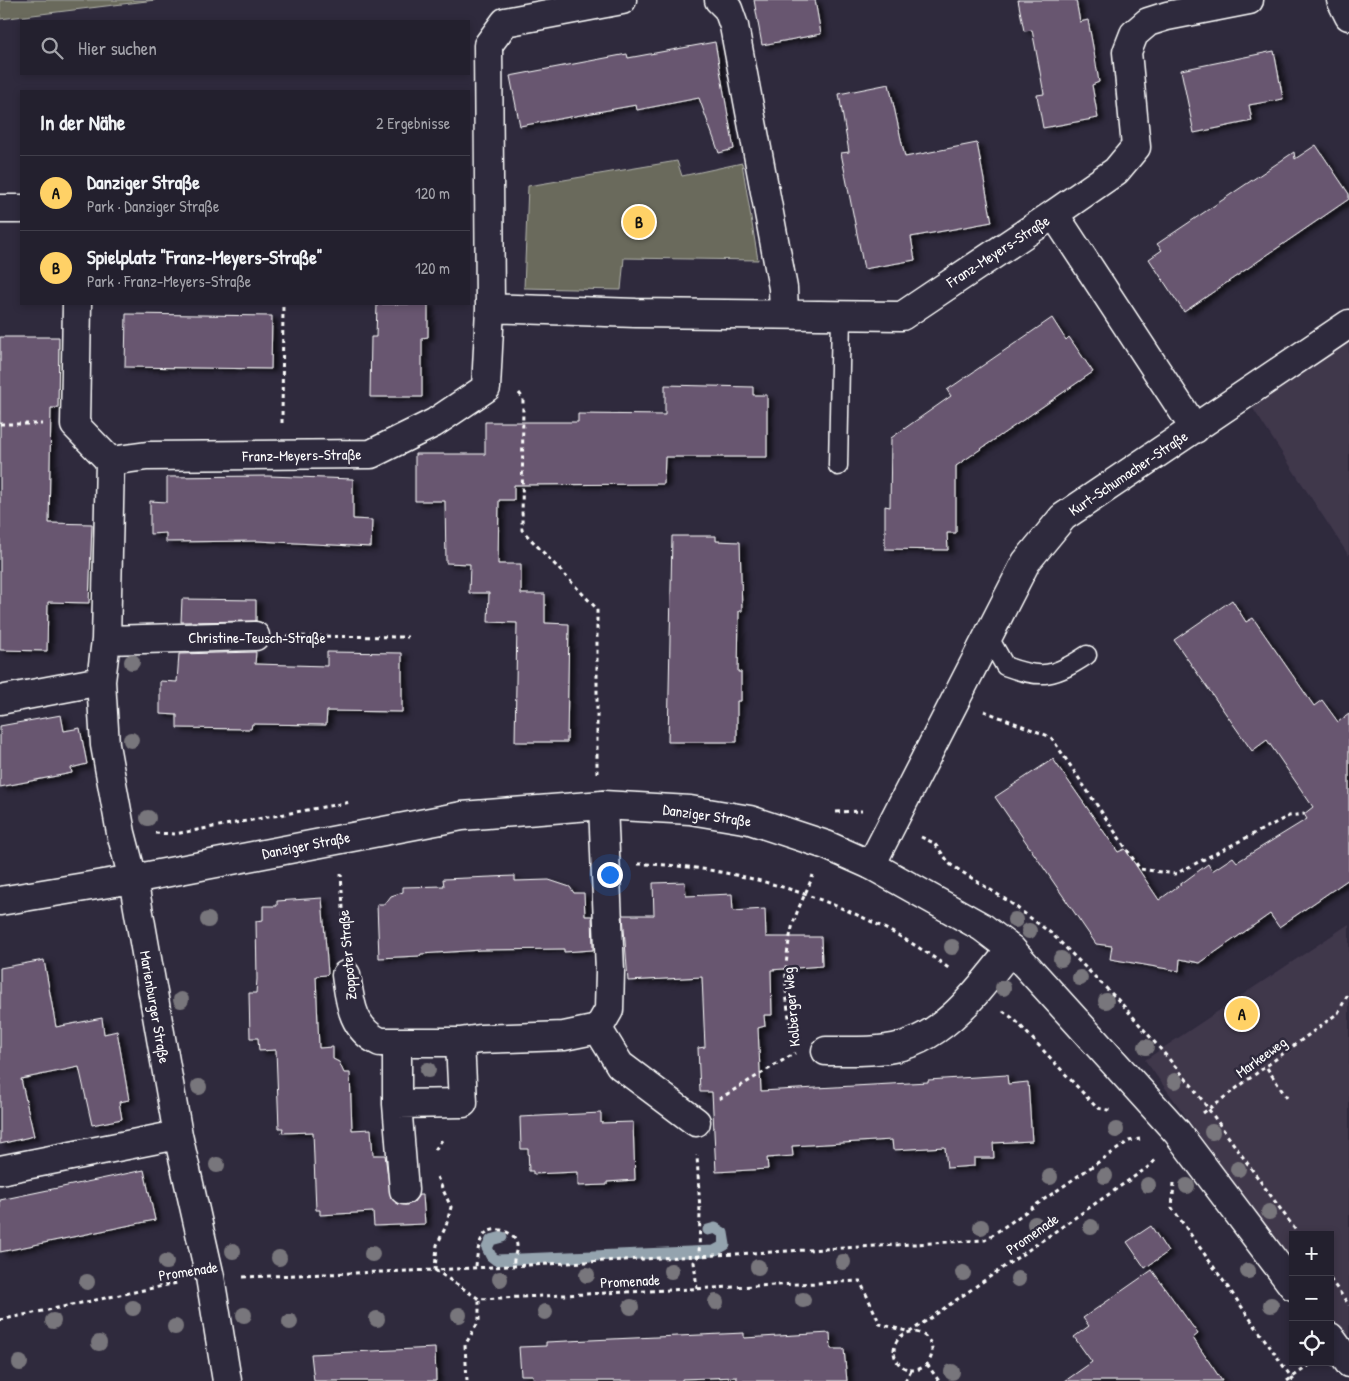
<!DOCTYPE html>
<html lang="de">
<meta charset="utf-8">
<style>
:root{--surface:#23202e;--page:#2f2d3a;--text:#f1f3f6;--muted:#a3a3aa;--line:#403e4a;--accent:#ffd166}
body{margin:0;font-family:"Patrick Hand",sans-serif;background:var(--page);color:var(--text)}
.controls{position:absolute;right:15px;bottom:15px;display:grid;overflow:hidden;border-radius:0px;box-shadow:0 2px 8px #0003}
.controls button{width:45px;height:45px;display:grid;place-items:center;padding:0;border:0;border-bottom:1px solid var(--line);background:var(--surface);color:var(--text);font:25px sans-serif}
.you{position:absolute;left:609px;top:874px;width:18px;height:18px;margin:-12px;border:4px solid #fff;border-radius:50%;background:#1a73e8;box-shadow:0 0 0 8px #1a73e833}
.badge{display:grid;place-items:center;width:32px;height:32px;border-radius:50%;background:var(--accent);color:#111;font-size:16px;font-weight:700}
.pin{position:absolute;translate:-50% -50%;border:2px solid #fff;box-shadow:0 1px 5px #0006}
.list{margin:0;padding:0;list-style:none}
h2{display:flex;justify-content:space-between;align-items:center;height:65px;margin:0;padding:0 20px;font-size:21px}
h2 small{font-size:16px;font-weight:400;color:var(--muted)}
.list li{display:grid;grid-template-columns:32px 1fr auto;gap:15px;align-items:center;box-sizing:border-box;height:75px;padding:0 20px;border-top:1px solid var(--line)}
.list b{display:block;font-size:19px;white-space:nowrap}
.list p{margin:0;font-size:16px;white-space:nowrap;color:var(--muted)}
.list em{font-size:16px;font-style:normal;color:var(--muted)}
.icon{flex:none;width:28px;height:28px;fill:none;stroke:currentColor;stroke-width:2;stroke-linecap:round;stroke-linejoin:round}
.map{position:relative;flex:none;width:1349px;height:1381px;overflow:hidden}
.search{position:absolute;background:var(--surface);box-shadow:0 2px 8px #0003;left:20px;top:20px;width:450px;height:55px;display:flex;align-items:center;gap:12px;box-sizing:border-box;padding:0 18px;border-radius:0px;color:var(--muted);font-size:19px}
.panel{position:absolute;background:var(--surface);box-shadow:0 2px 8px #0003;left:20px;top:90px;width:450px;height:215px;border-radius:0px}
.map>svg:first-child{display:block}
.built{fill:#40374c}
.green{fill:#6a6b5c;stroke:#b4b5ae}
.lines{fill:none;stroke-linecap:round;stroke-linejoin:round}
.stream{stroke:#94a3ae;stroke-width:11}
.building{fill:#675670;stroke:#fff;filter:url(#shadow)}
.lane-casing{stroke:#fff;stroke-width:21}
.street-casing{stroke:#fff;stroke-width:31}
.secondary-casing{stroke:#fff;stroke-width:31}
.path{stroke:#fff;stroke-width:3;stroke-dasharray:4 4;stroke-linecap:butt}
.lane{stroke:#2f2a3d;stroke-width:18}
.street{stroke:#2f2a3d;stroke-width:28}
.secondary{stroke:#2f2a3d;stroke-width:28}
.tree{fill:#78767b}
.labels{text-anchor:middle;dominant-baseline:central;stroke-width:5;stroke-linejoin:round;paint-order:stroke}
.street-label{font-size:15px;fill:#fff;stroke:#2f2a3d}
</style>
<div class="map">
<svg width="1349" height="1381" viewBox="0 0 1349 1381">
<defs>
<filter id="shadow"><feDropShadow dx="5.5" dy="3" stdDeviation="2.5" flood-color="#0009"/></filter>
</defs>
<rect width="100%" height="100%" fill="#2f2a3d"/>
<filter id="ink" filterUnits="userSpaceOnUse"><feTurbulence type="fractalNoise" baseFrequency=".02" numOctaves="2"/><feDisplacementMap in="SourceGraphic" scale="10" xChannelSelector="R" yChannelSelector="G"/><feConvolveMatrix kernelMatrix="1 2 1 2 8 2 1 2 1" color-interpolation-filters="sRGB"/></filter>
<g filter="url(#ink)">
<path class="built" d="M1349,312V556L1237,384Z
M1349,924V1343L1330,1317V1235H1293V1265L1145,1060Z"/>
<path class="green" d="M0,0H155L0,19Z
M677,161L682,176L742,163L758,260L624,258L621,290L524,288L528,186Z"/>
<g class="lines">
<path class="stream" d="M502,1237L491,1240L487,1248L491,1256L496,1260L714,1251L725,1245L723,1233L715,1228L708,1230"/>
</g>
<path class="building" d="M754,0H815L821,34L762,45Z
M1018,0H1076L1080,22L1088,20L1094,52L1099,82L1092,85L1098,118L1043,128L1037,95L1044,94L1038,61L1032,30L1024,31Z
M715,42L734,149L719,153L699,98L637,110L636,105L520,126L510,76L627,54L628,58Z
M1274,51L1283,99L1249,105L1252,121L1194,133L1181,70Z
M889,84L905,157L977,143L992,222L911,237L915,260L864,269L841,153L849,152L839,94Z
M1316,145L1349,194V199L1184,312L1149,259L1162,250L1157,244L1294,152L1295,159Z
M377,304H428V337L422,338V397H370L371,337H376Z
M126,314L272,316L271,369L125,367Z
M1052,318L1066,340L1069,337L1093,372L956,466V533H947L948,550L885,549V506L890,507L891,438L951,396L947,390Z
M0,337H59L58,408H51L49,523L92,524L89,603L48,602L47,651L0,650Z
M665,385L753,387V395H767V457H665L664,484L514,485V500H499L498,564H521V594H545V623L569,624L567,742H515L517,623L488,622L489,593H469L470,564L446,563L445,501H415V454H485V422H578V414L665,415Z
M268,476L353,479V519L372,520L371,547L258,541L166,542V533L150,534V501L167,502V477Z
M672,536H716V541L740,542L742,611H739L738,672H741V701H737V742H668Z
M182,599L256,600V621L181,622Z
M1232,600L1246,622L1253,618L1314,706L1322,700L1338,722L1349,714V879L1279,927L1270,914L1200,963L1180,959L1179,971L1110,959L1112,946L1096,944L995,797L1053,759L1118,852L1125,849L1159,900L1208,864L1212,871L1233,857L1237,862L1307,819L1304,814L1313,807L1267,740L1252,751L1174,640Z
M256,652L255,664L327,666V652L402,653V712L327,711L326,725L252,724L251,729L177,728V715L160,714V681L177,682L179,654Z
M61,715L64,731L80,728L87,764L71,768L72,773L0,787V726Z
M515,876V881L549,880L570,887L574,893H584L585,916H592L593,950L564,952V949L481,950L421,954L420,956L379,958L377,904H385L391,896L403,892V887L444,886L443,879Z
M685,882L686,896L732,894L733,911L765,909L766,937H821L822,966L771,970L772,1015H764L765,1026L758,1028L761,1091L928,1082V1080L1007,1075L1008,1084L1028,1082L1032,1141L993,1143L994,1158H974V1166L947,1168L945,1147L893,1150L892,1140L792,1146L793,1156L767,1158L768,1169L716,1172L712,1092H700L698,1048L705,1047L702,977L628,981L623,915H654L653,883Z
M322,898L328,973L326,975L316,976L319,1048L333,1047V1059L339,1062L344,1073H350L352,1130L371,1129L373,1155H385L391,1198L398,1204L406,1205L413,1203L419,1195H423L425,1224L374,1226L373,1212L320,1215V1210H316L313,1132L282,1133L283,1128H279L276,1050L259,1051L258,1038H250L249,993H256L257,979L256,921L263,920V906H277V901Z
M44,960L56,1027L102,1018L104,1034L117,1031L129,1100L119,1102L122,1119L92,1125L79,1067L21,1079L34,1136L0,1144V968Z
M601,1113V1123L633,1122L635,1180L607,1182V1185L578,1186V1172L533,1174V1171H529L528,1149H521L520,1117Z
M144,1170L155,1220L0,1252V1200Z
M1151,1226L1168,1252L1145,1268L1127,1242Z
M1152,1270L1198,1334L1193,1338L1222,1381H1065L1092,1362L1074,1337L1089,1326L1083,1318Z
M744,1333V1338L830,1333L831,1349H844L847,1381H737V1377L682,1379V1381H534L533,1375H521L519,1347L546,1346V1342Z
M435,1348L436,1381H314L311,1354Z"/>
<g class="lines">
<defs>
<path id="lane" d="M838,466L841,316
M988,636L1005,666C1042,680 1055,676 1087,655"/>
<path id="street" d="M719,0L728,9L734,26L783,288L784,313
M1341,0L1349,16
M0,209H21
M1054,214L1116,171L1136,147L1127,52L1134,34L1148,22L1167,16L1249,0
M77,304L75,425L110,461L106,640L101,681L105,745L121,833L133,879L178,1135L210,1277L227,1381
M490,308L488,45L505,22L622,0
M110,461L147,456L371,454L434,423L486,388L490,308L636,313L902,316L1054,214L1195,429
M106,640L255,636
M0,700L101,681
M871,865L1026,562L1063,517L1349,324
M346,975C350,1002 352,1029 380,1042H460L480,1039L564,1036L598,1029L609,1010L610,971L603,805
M598,1029L620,1065L696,1122
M397,1043V1104L463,1103L460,1042
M826,1051C846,1051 867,1052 887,1049C943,1042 979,989 1011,949
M397,1104L404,1190
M0,1170L178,1135"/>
<path id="secondary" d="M0,901L133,879L462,816L603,805L690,810L750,820L826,845L871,865L982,927L1011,949L1177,1132L1293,1286
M1330,1337L1349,1363"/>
</defs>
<use href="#lane" class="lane-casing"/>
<use href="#street" class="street-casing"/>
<use href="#secondary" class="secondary-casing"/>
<path class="path" d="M519,393L523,398L522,530L597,609V773
M282,423L283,304
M0,424H42
M286,636L408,637
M984,711L1051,737L1140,869L1175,874L1289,816L1304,814
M836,812L862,811
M155,833L175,834L351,802
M921,837L934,843L951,865L1008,901L1052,934L1122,1004L1192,1086L1299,1235
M638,864C741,864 869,907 951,970
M341,873L345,944
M1003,1011L1015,1020L1097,1108L1113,1111
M794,1041C784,1003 782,956 795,918C800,903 808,889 813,875
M1267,1068L1287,1098
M719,1099L795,1053
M1203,1113L1338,1013L1349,992
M435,1150L444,1137
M437,1177L451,1207L446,1226L437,1245L435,1270L699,1256L700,1212L697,1155
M1174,1183L1172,1208L1294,1381
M476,1266C477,1256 478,1240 486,1233C497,1225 515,1232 517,1245C517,1251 513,1258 514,1264
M243,1277L435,1270L479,1299L860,1281L880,1324L910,1332L1151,1165L1156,1159
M1330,1279L1349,1305
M697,1289L694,1262L699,1256L985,1240L1129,1141L1140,1139
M0,1320L177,1283
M894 1351a19 19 0 1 1 38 0a19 19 0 1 1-38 0Z
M927,1364L939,1381
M467,1381L465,1345L479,1321V1299
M905,1381L911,1370
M1287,1381L1311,1364"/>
<use href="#lane" class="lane"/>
<use href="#street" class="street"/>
<use href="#secondary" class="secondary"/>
</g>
<g class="tree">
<circle cx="132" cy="662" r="8"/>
<circle cx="131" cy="740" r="8"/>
<circle cx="148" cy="818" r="8"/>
<circle cx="208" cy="920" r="8"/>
<circle cx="1015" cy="920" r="8"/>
<circle cx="1029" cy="931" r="8"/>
<circle cx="952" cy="947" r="8"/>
<circle cx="1061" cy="959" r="8"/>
<circle cx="1080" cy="978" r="8"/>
<circle cx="1003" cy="988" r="8"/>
<circle cx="181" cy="1000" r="8"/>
<circle cx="1106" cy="1001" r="8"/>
<circle cx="1146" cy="1047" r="8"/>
<circle cx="428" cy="1070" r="8"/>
<circle cx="1175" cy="1081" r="8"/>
<circle cx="199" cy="1087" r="8"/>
<circle cx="1116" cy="1130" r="8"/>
<circle cx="1212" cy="1132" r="8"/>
<circle cx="217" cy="1165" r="8"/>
<circle cx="1238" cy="1169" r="8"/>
<circle cx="1105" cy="1176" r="8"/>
<circle cx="1050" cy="1177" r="8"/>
<circle cx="1148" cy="1185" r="8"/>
<circle cx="1187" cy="1186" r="8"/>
<circle cx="1269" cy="1212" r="8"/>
<circle cx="1035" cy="1224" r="8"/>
<circle cx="981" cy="1227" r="8"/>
<circle cx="1091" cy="1227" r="8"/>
<circle cx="233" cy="1251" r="8"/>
<circle cx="372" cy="1254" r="8"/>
<circle cx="279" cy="1258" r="8"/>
<circle cx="166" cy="1262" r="8"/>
<circle cx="843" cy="1262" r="8"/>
<circle cx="758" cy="1267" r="8"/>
<circle cx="671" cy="1271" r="8"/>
<circle cx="1248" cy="1271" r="8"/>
<circle cx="963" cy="1273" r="8"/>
<circle cx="587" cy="1275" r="8"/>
<circle cx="500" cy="1279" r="8"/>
<circle cx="1018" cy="1279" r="8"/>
<circle cx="87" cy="1282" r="8"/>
<circle cx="803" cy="1300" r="8"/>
<circle cx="716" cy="1302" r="8"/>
<circle cx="1271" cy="1305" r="8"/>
<circle cx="631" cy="1307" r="8"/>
<circle cx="133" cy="1308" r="8"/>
<circle cx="545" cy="1312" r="8"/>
<circle cx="244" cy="1315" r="8"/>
<circle cx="459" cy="1315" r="8"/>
<circle cx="377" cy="1319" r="8"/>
<circle cx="53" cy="1321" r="8"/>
<circle cx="290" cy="1322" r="8"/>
<circle cx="175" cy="1327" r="8"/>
<circle cx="99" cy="1343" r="8"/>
<circle cx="20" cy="1363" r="8"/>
<circle cx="952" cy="1372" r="8"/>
</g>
</g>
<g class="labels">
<g class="street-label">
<text transform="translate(998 251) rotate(-33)">Franz-Meyers-Straße</text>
<text transform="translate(302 455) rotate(-1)">Franz-Meyers-Straße</text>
<text transform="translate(1128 473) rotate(-34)">Kurt-Schumacher-Straße</text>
<text x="257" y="637">Christine-Teusch-Straße</text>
<text transform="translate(707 815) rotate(8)">Danziger Straße</text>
<text transform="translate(306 845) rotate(-11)">Danziger Straße</text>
<text transform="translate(347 955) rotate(-95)">Zoppoter Straße</text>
<text transform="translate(155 1007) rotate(80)">Marienburger Straße</text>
<text transform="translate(791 1007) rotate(-95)">Kolberger Weg</text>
<text transform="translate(1261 1057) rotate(-36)">Markeeweg</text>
<text transform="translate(1032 1234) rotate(-35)">Promenade</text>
<text transform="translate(188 1271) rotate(-9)">Promenade</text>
<text transform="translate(630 1281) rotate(-3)">Promenade</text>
</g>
</g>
</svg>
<div class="controls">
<button>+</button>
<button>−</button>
<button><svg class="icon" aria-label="locate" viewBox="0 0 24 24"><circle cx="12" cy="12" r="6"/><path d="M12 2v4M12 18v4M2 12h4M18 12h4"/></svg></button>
</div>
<div class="you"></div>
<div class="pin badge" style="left:1242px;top:1014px">A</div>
<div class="pin badge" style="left:639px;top:222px">B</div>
<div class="search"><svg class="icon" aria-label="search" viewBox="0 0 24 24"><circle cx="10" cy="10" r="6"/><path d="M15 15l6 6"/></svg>Hier suchen</div>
<section class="panel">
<h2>In der Nähe<small>2 Ergebnisse</small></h2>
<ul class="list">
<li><span class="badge">A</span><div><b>Danziger Straße</b><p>Park · Danziger Straße</p></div><em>120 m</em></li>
<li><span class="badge">B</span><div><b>Spielplatz &quot;Franz-Meyers-Straße&quot;</b><p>Park · Franz-Meyers-Straße</p></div><em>120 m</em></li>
</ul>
</section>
</div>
